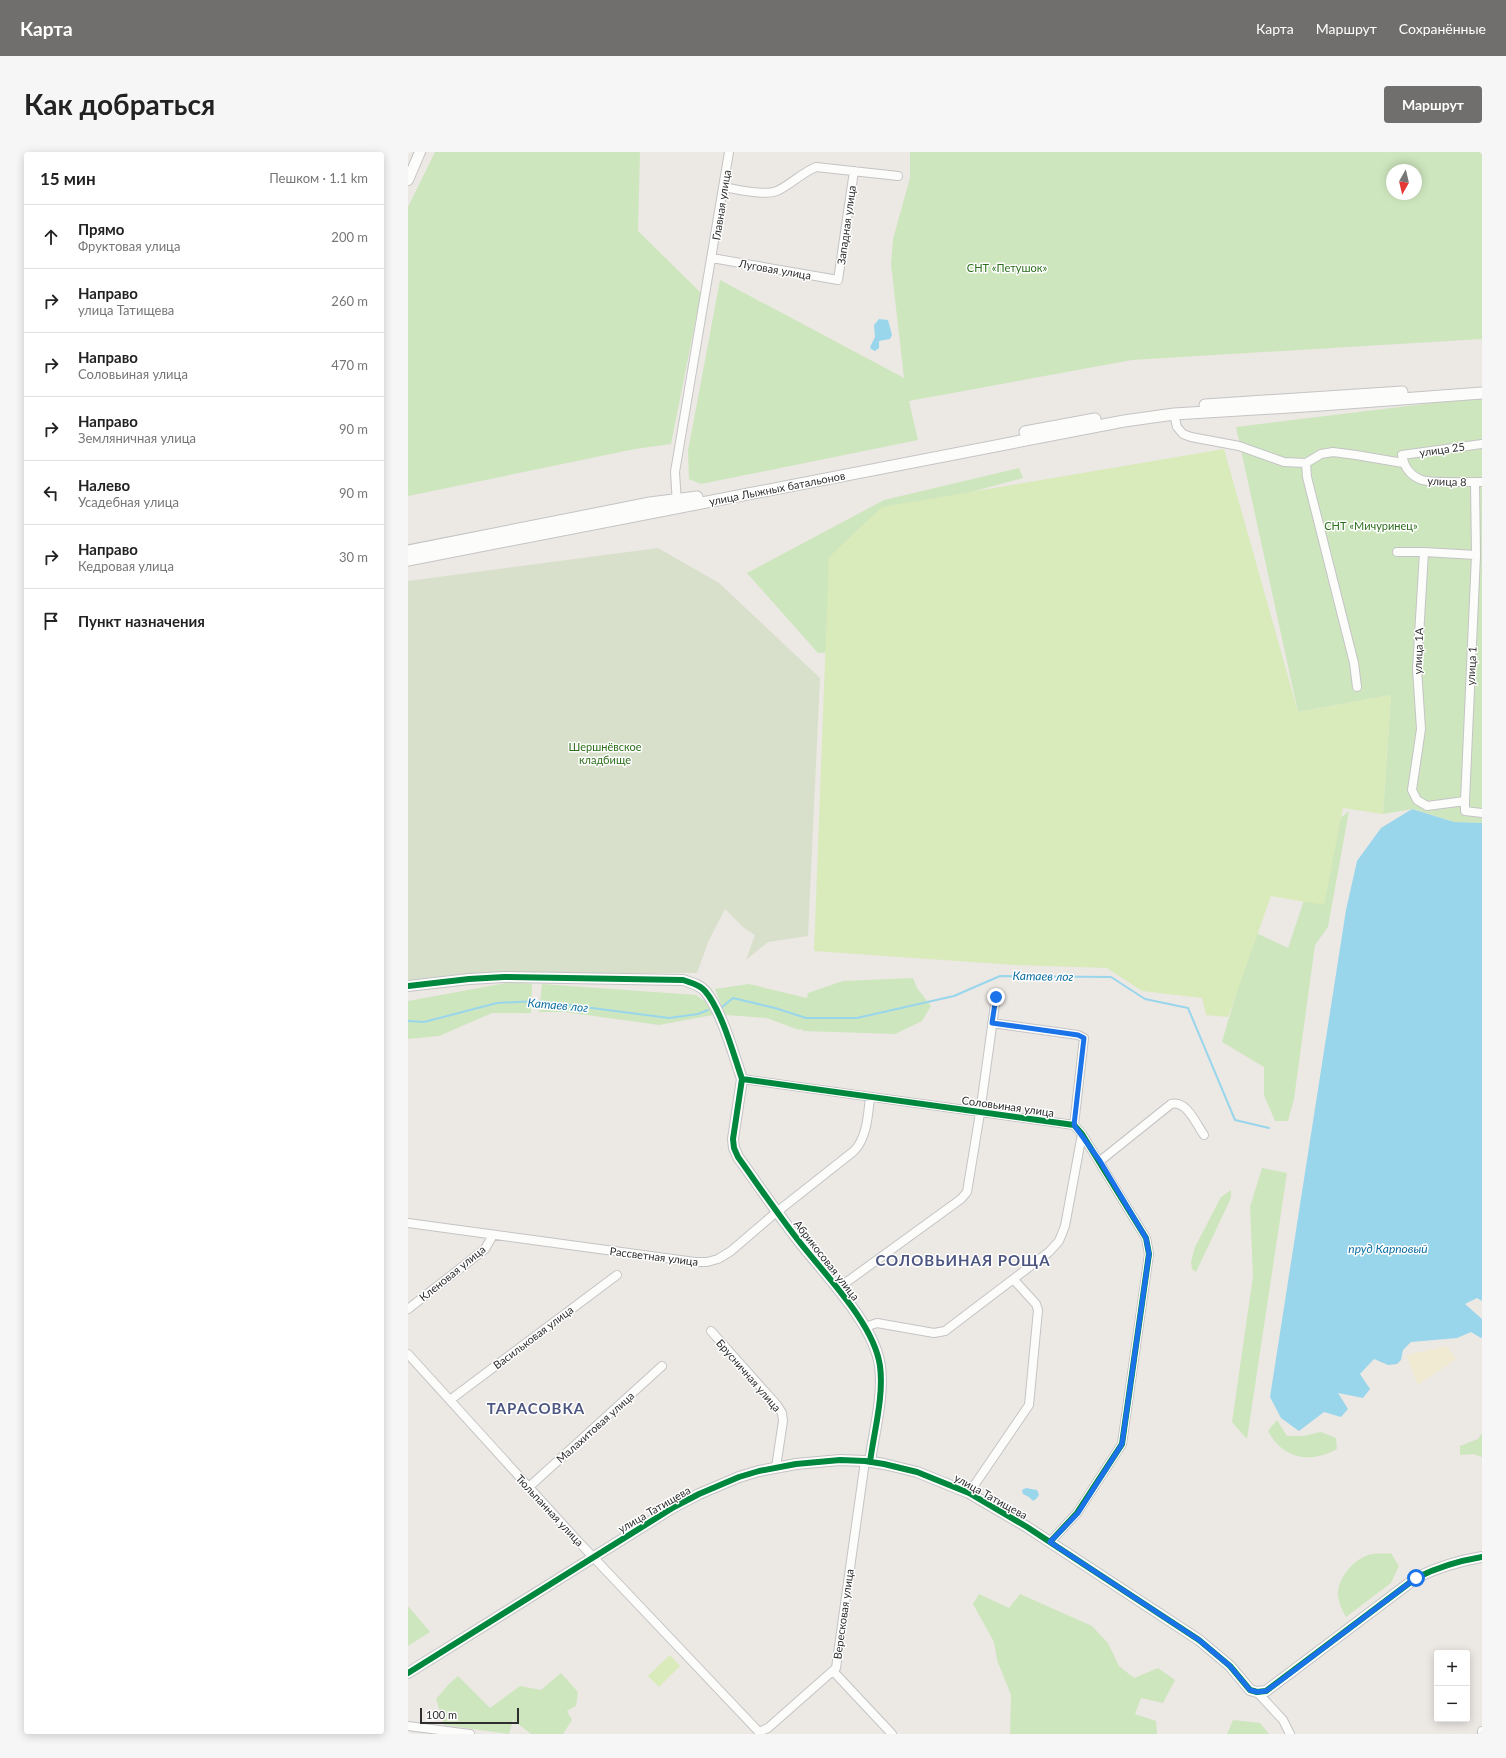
<!DOCTYPE html>
<html lang="ru">
<meta charset="utf-8">
<style>
:root{--surface:#fff;--page:#f6f6f6;--text:#222;--muted:#767676;--line:#e0e0e0;--accent:#706f6e}
body{margin:0;font-family:Lato,sans-serif;background:var(--page);color:var(--text)}
.controls{position:absolute;right:12px;bottom:12px;display:grid;overflow:hidden;border-radius:4px;box-shadow:0 2px 10px #0003}
.controls button{width:36px;height:36px;display:grid;place-items:center;padding:0;border:0;border-bottom:1px solid var(--line);background:var(--surface);color:var(--text);font:20px sans-serif}
.compass{position:absolute;left:978px;top:12px;width:36px;height:36px;border-radius:50%;background:var(--surface);box-shadow:0 2px 10px #0003;rotate:188deg}
.scale{position:absolute;left:12px;bottom:10px;width:99px;box-sizing:border-box;padding-left:4px;border:2px solid #2e2e2e;border-top:0;font-size:11px;line-height:14px;white-space:nowrap;color:#2e2e2e;-webkit-text-stroke:3px #fff;paint-order:stroke}
.stop{position:absolute;width:12px;height:12px;margin:-9px;border:3px solid #1a73e8;border-radius:50%;background:#fff}
.stop.end{background:#1a73e8;border-color:#fff;box-shadow:0 1px 4px #0008}
.list{margin:0;padding:0;list-style:none}
h2{display:flex;justify-content:space-between;align-items:center;height:52px;margin:0;padding:0 16px;font-size:17px}
h2 small{font-size:13px;font-weight:400;color:var(--muted)}
.list li{display:grid;grid-template-columns:26px 1fr auto;gap:12px;align-items:center;box-sizing:border-box;height:64px;padding:0 16px;border-top:1px solid var(--line)}
.list b{display:block;font-size:15px;white-space:nowrap}
.list p{margin:0;font-size:13px;white-space:nowrap;color:var(--muted)}
.list em{font-size:13px;font-style:normal;color:var(--muted)}
.icon{flex:none;width:22px;height:22px;fill:none;stroke:currentColor;stroke-width:2;stroke-linecap:round;stroke-linejoin:round}
.map{position:relative;flex:none;width:1074px;height:1582px;overflow:hidden;border-radius:4px}
header{display:flex;align-items:center;gap:24px;box-sizing:border-box;height:56px;padding:0 20px;background:var(--accent);color:#fff}
header strong{font-size:19px}
nav{display:flex;gap:22px;margin-inline-start:auto;font-size:14px}
.intro{display:flex;align-items:center;justify-content:space-between;box-sizing:border-box;height:96px;padding:0 24px}
h1{margin:0;font-size:28px}
.button{padding:10px 18px;border-radius:4px;background:var(--accent);color:#fff;font-size:14px;font-weight:700}
main{display:flex;gap:24px;padding:0 24px}
aside{flex:1;background:var(--surface);border-radius:4px;box-shadow:0 2px 10px #0003}
.map>svg:first-child{display:block}
.green{fill:#cee6be;fill-rule:evenodd}
.sand{fill:#f0ead3}
.cemetery{fill:#d8e0cc}
.pitch{fill:#d9eabb}
.water{fill:#99d6ec}
.lines{fill:none;stroke-linecap:round;stroke-linejoin:round}
.stream{stroke:#99d6ec;stroke-width:2}
.minor-casing{stroke:#c5c4c5;stroke-width:10}
.tertiary-casing{stroke:#c5c4c5;stroke-width:12}
.secondary-casing{stroke:#c5c4c5;stroke-width:13}
.minor{stroke:#fcfcfb;stroke-width:8}
.tertiary{stroke:#fcfcfb;stroke-width:10}
.secondary{stroke:#fcfcfb;stroke-width:11}
.cycleway-casing{stroke:#fff;stroke-width:8}
.cycleway{stroke:#00873e;stroke-width:6}
.route{stroke:#1a73e8;stroke-width:5}
.labels{text-anchor:middle;dominant-baseline:central;stroke-width:3;stroke-linejoin:round;paint-order:stroke}
.street-label{font-size:11px;fill:#2e2e2e;stroke:#fff}
.park-label{font-size:11px;fill:#2c6e1b;stroke:#fff}
.water-label{font-size:12px;font-style:italic;fill:#0d6fa3;stroke:#fff}
.district-label{font-size:15px;font-weight:bold;letter-spacing:1px;fill:#4d5680;stroke:#fff}
</style>
<header>
<strong>Карта</strong>
<nav><a>Карта</a><a>Маршрут</a><a>Сохранённые</a></nav>
</header>
<div class="intro"><h1>Как добраться</h1><a class="button">Маршрут</a></div>
<main>
<aside>
<h2>15 мин<small>Пешком · 1.1 km</small></h2>
<ul class="list">
<li><svg class="icon" aria-label="ahead" viewBox="0 0 24 24"><path d="M12 20V5M6 11l6-6 6 6"/></svg><div><b>Прямо</b><p>Фруктовая улица</p></div><em>200 m</em></li>
<li><svg class="icon" aria-label="right" viewBox="0 0 24 24"><path d="M7 20v-9h11M14 6l5 5-5 5"/></svg><div><b>Направо</b><p>улица Татищева</p></div><em>260 m</em></li>
<li><svg class="icon" aria-label="right" viewBox="0 0 24 24"><path d="M7 20v-9h11M14 6l5 5-5 5"/></svg><div><b>Направо</b><p>Соловьиная улица</p></div><em>470 m</em></li>
<li><svg class="icon" aria-label="right" viewBox="0 0 24 24"><path d="M7 20v-9h11M14 6l5 5-5 5"/></svg><div><b>Направо</b><p>Земляничная улица</p></div><em>90 m</em></li>
<li><svg class="icon" aria-label="left" viewBox="0 0 24 24"><path d="M17 20v-9H6M10 6l-5 5 5 5"/></svg><div><b>Налево</b><p>Усадебная улица</p></div><em>90 m</em></li>
<li><svg class="icon" aria-label="right" viewBox="0 0 24 24"><path d="M7 20v-9h11M14 6l5 5-5 5"/></svg><div><b>Направо</b><p>Кедровая улица</p></div><em>30 m</em></li>
<li><svg class="icon" aria-label="arrive" viewBox="0 0 24 24"><path d="M6 21V4h12l-3 4 3 4H6"/></svg><div><b>Пункт назначения</b></div></li>
</ul>
</aside>
<div class="map">
<svg width="1074" height="1582" viewBox="0 0 1074 1582">
<rect width="100%" height="100%" fill="#ece8e4"/>
<path class="green" d="M27,0H232L230,79L293,141L263,292L227,297L0,344V55Z
M502,0H1074V187L724,208L501,249L510,288L293,332L281,327L280,299L312,128L496,226L483,112L485,87L502,26ZM984,18H1008V42H984Z
M1074,245V671L1046,670L1004,657L975,662L983,543L890,560L828,275Z
M611,316L615,326L493,359L461,498L410,501L339,421L476,348Z
M941,659L920,775L907,793L886,947L880,969H867L856,943V915L814,890L846,780L880,796L920,676Z
M505,826L509,836L523,854L514,869L487,882L395,879V877L391,878L359,866L317,863L307,837L341,832L399,846L400,841L435,829Z
M104,830L124,832L123,861H84L31,884L0,887V849Z
M134,832L288,843L299,851L305,863L251,873L157,860H131Z
M854,1016L879,1021L839,1287L824,1270L845,1124L842,1055Z
M823,1038V1046L788,1120L784,1117L783,1110L787,1095L813,1045Z
M869,1268L879,1284H895L913,1280L928,1286L929,1297C902,1312 875,1307 860,1279Z
M1074,1281V1305L1066,1302L1052,1303V1294L1070,1287Z
M983,1401L991,1414L983,1431L938,1465C934,1458 929,1447 930,1439C932,1423 948,1405 964,1402C970,1401 977,1402 983,1401Z
M571,1442L601,1456L612,1442L684,1474L700,1491L711,1514L726,1526L750,1516L767,1528L755,1551L733,1546L727,1562L748,1569L749,1582H602L603,1543L589,1508L586,1490L565,1452Z
M0,1454L22,1480L0,1494Z
M153,1521L170,1540L168,1554L159,1559L164,1568L155,1582H123L105,1568L101,1582L36,1573L28,1547L41,1532L50,1524L82,1556L112,1534L133,1538Z
M825,1568L852,1571L861,1582H819Z"/>
<path class="sand" d="M1039,1194L1048,1207L1010,1233L998,1203Z"/>
<path class="cemetery" d="M250,396L311,431L412,526L400,784L360,790L338,808L347,783L336,776L317,757L301,788L289,821H72L0,830V429Z"/>
<path class="pitch" d="M816,297L890,560L983,543L975,662L935,656L916,753L863,744L820,865L798,863L794,846L734,839L699,816L607,813L406,799L421,405L474,355Z
M262,1503L272,1514L251,1535L240,1524Z"/>
<path class="water" d="M471,167L480,168L484,183L482,187L471,189V196L467,199L463,197L462,195L467,185L466,173Z
M1004,657L1046,670L1074,671V1149L1069,1146L1057,1152L1074,1167V1185L1073,1186L1063,1180L1049,1186L1003,1190L995,1198L993,1208L989,1212L980,1213L966,1207L952,1222L962,1237L955,1246L930,1241L940,1257L933,1265L916,1260L891,1279L873,1266L862,1245L938,758L949,709L973,676Z
M618,1336L629,1338L631,1343L628,1347L625,1349L621,1345L615,1342L614,1338Z"/>
<g class="lines">
<path class="stream" d="M314,855L325,846L367,856L398,866H449L546,844L592,824L703,825L737,847L780,856L827,968L861,976
M0,869L16,870L89,851L130,849L261,866L290,862L300,858"/>
<defs>
<path id="minor" d="M315,35C329,37 359,45 371,38C384,31 394,21 408,15L490,24
M304,106L430,128L446,19
M766,262L769,275L775,282L783,285L831,294L876,310L898,311L913,302L925,300L948,303L995,311
M1074,292L994,303C996,315 1003,324 1014,328C1023,331 1062,330 1074,330
M898,311L899,325L946,511L949,535
M269,352L267,320L321,0
M989,400H1016
M1068,403L1016,400L1009,517L1013,577L1004,638L1009,648L1019,654L1057,649V659L1074,661
M1057,649L1068,403L1067,330
M584,871L670,883L676,886L666,973
M334,927L666,973L674,982L738,1086L741,1102L714,1292L669,1361L642,1390
M692,1009L763,952C779,948 788,972 796,983
M0,1071L287,1110H299L310,1107L323,1099L365,1063L446,999C459,986 460,963 462,945
M429,1137L553,1047L559,1040L572,961L588,845
M0,1157L77,1097L85,1083
M457,1175L469,1171L526,1181L537,1179L641,1100L651,1089L657,1074L674,982
M303,1179L369,1253L374,1261L375,1269L368,1315
M0,1202L168,1387L353,1582
M42,1248L209,1123
M121,1335L254,1214
M561,1341L621,1253L630,1158L628,1152L606,1128
M425,1519L484,1582
M849,1540L875,1568L882,1582
M0,1574L62,1582
M351,1580L360,1576L428,1516L457,1309
M1074,1582V1579"/>
<path id="tertiary" d="M0,28L12,0
M0,834L61,827L96,825L275,828C283,831 291,832 297,839C313,858 324,897 332,921L334,927L325,987L326,996L330,1005C350,1033 369,1061 390,1088C416,1122 466,1171 472,1214C476,1244 466,1280 462,1310
M0,1521L266,1355L291,1342L331,1325L351,1319L388,1312L432,1308L457,1309L476,1312L509,1320L561,1341L619,1375L791,1488L822,1514L842,1538L849,1540L858,1539L1008,1426C1030,1415 1050,1409 1074,1405"/>
<path id="secondary" d="M797,253L994,240
M617,280L687,267
M0,399L242,351L289,345
M0,408L716,269L766,262L913,253L1074,241"/>
</defs>
<use href="#minor" class="minor-casing"/>
<use href="#tertiary" class="tertiary-casing"/>
<use href="#secondary" class="secondary-casing"/>
<use href="#minor" class="minor"/>
<use href="#tertiary" class="tertiary"/>
<use href="#secondary" class="secondary"/>
<defs>
<path id="cycleway" d="M0,834L61,827L96,825L275,828C283,831 291,832 297,839C313,858 324,897 332,921L334,927L325,987L326,996L330,1005C350,1033 369,1061 390,1088C416,1122 466,1171 472,1214C476,1244 466,1280 462,1310
M334,927L666,973L674,982L738,1086L741,1102L714,1292L669,1361L642,1390
M0,1521L266,1355L291,1342L331,1325L351,1319L388,1312L432,1308L457,1309L476,1312L509,1320L561,1341L619,1375L791,1488L822,1514L842,1538L849,1540L858,1539L1008,1426C1030,1415 1050,1409 1074,1405"/>
</defs>
<use href="#cycleway" class="cycleway-casing"/>
<use href="#cycleway" class="cycleway"/>
</g>
<g class="lines">
<path class="route" d="M588,845L584,871L670,883L676,886L666,973L692,1009L738,1086L741,1102L714,1292L670,1361L642,1390L791,1488L822,1514L842,1538L849,1540L858,1539L872,1529L1008,1426"/>
</g>
<g class="labels">
<g class="street-label">
<text transform="translate(313 53) rotate(-81)">Главная улица</text>
<text transform="translate(438 73) rotate(-82)">Западная улица</text>
<text transform="translate(367 117) rotate(10)">Луговая улица</text>
<text transform="translate(1034 297) rotate(-8)">улица 25</text>
<text transform="translate(1039 329) rotate(2)">улица 8</text>
<text transform="translate(369 336) rotate(-11)">улица Лыжных батальонов</text>
<text transform="translate(1010 499) rotate(-88)">улица 1А</text>
<text transform="translate(1063 514) rotate(-87)">улица 1</text>
<text transform="translate(600 954) rotate(8)">Соловьиная улица</text>
<text transform="translate(246 1104) rotate(7)">Рассветная улица</text>
<text transform="translate(419 1108) rotate(52)">Абрикосовая улица</text>
<text transform="translate(44 1121) rotate(-39)">Кленовая улица</text>
<text transform="translate(125 1185) rotate(-37)">Васильковая улица</text>
<text transform="translate(341 1223) rotate(49)">Брусничная улица</text>
<text transform="translate(187 1275) rotate(-42)">Малахитовая улица</text>
<text transform="translate(583 1344) rotate(29)">улица Татищева</text>
<text transform="translate(246 1357) rotate(-30)">улица Татищева</text>
<text transform="translate(142 1358) rotate(47)">Тюльпанная улица</text>
<text transform="translate(435 1462) rotate(-82)">Вересковая улица</text>
</g>
<g class="park-label">
<text x="599" y="115">СНТ «Петушок»</text>
<text x="963" y="373">СНТ «Мичуринец»</text>
<text x="197" y="594">Шершнёвское<tspan x="197" dy="13">кладбище</tspan></text>
</g>
<g class="water-label">
<text transform="translate(635 824) rotate(1)">Катаев лог</text>
<text transform="translate(150 853) rotate(5)">Катаев лог</text>
<text x="980" y="1096">пруд Карповый</text>
</g>
<g class="district-label">
<text x="555" y="1108">СОЛОВЬИНАЯ РОЩА</text>
<text x="128" y="1256">ТАРАСОВКА</text>
</g>
</g>
</svg>
<div class="controls">
<button>+</button>
<button>−</button>
</div>
<svg class="compass" viewBox="-18 -18 36 36"><path d="M0-13l5 13h-10z" fill="#e53935"/><path d="M0 13l5-13h-10z" fill="#767676"/></svg>
<div class="scale">100 m</div>
<div class="stop" style="left:1008px;top:1426px"></div>
<div class="stop end" style="left:588px;top:845px"></div>
</div>
</main>
